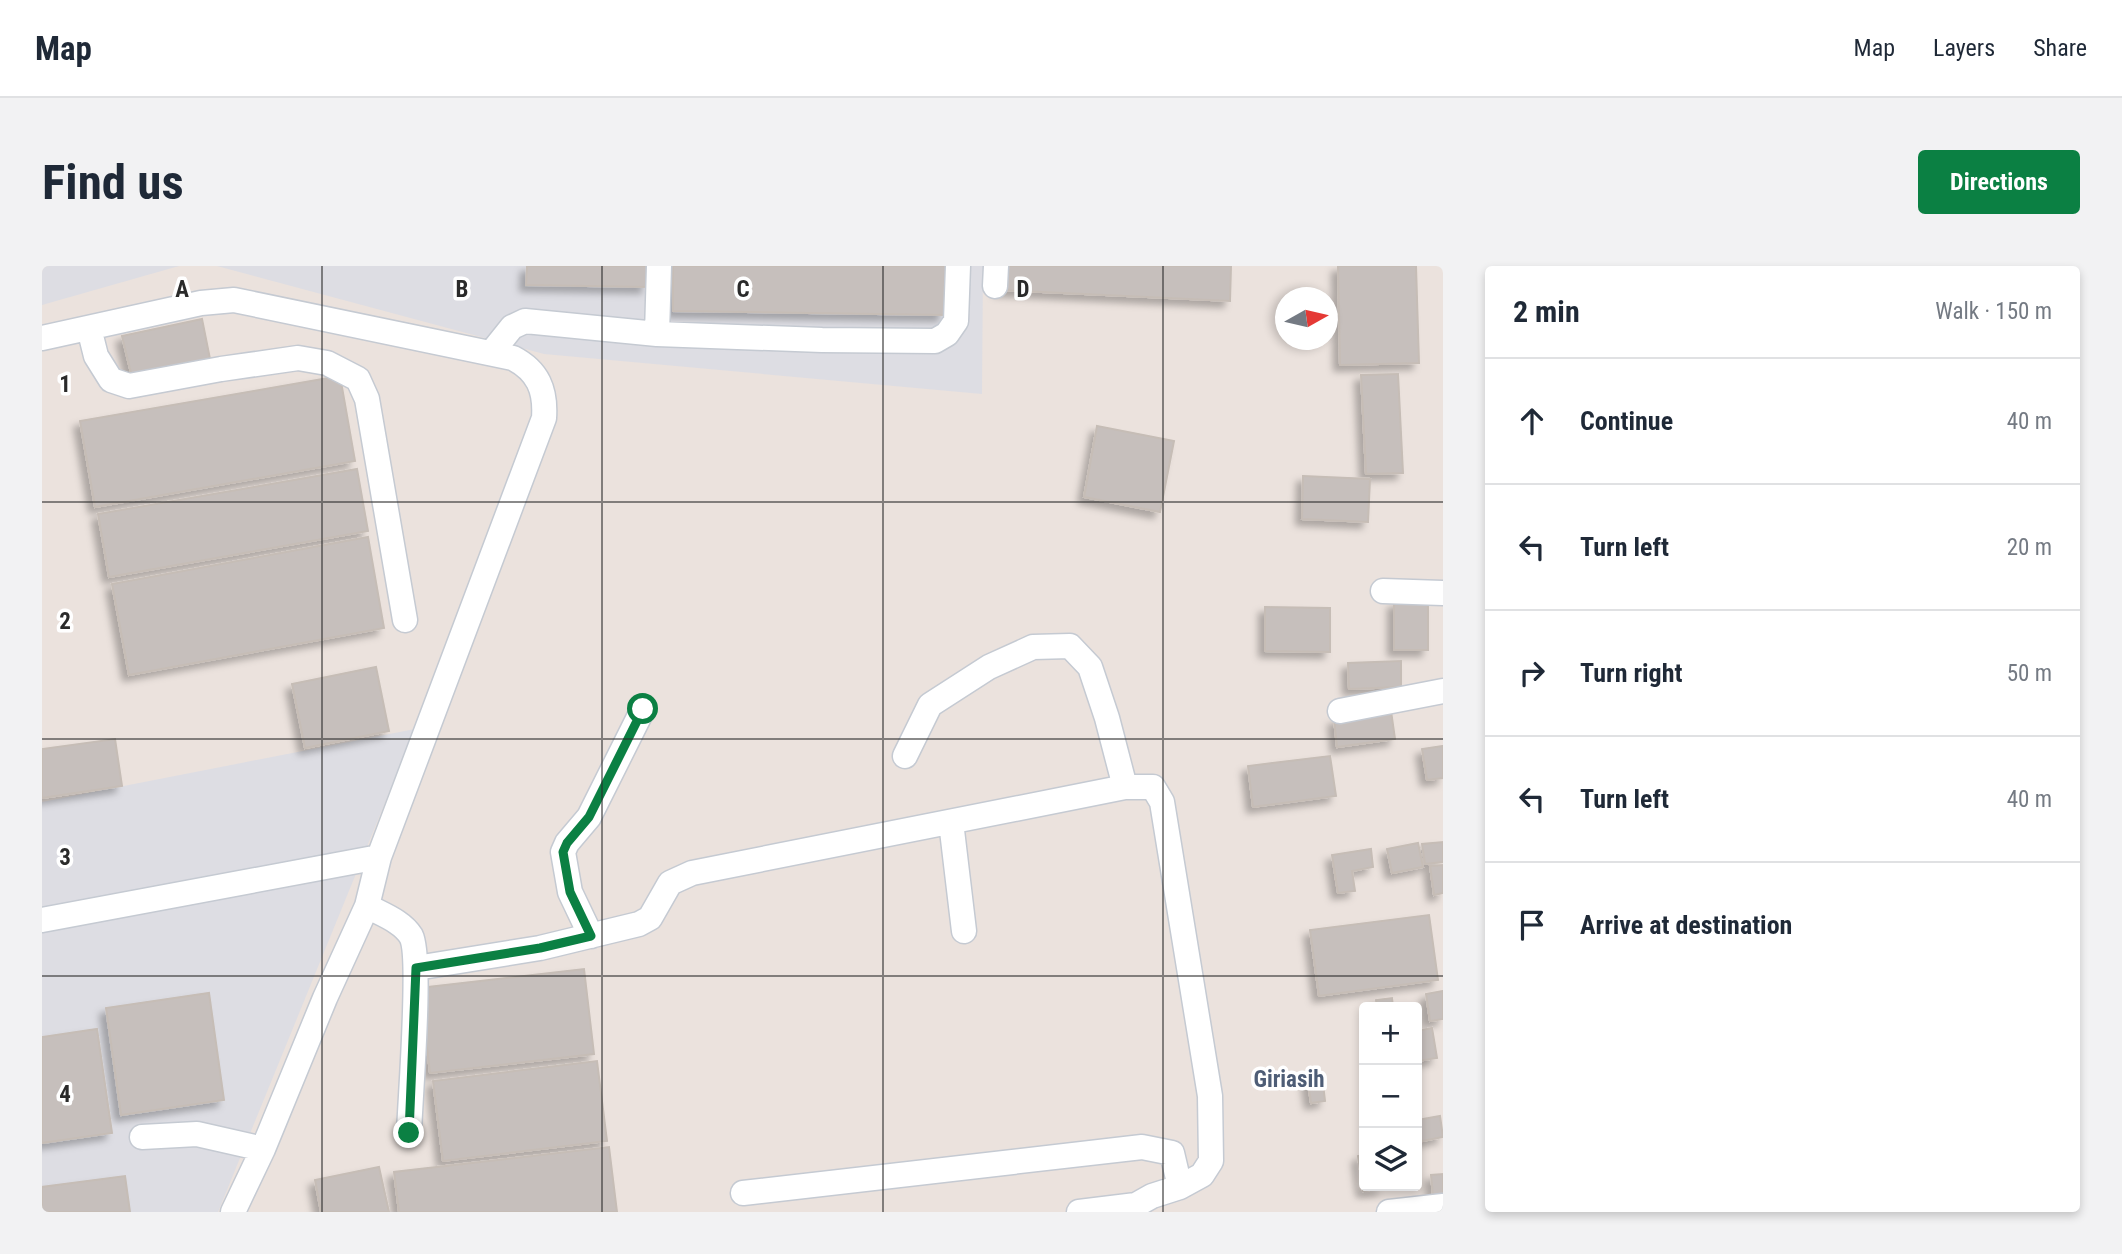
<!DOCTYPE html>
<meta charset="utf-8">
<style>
:root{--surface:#fff;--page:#f2f2f3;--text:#1f2937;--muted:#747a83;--line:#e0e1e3;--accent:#0b8043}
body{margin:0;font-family:"Roboto Condensed",sans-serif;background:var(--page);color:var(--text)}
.controls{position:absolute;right:21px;bottom:21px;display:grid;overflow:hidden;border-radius:7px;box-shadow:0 4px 10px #0003}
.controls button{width:63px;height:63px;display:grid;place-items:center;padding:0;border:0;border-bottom:2px solid var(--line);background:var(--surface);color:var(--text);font:35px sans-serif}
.compass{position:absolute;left:1233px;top:21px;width:63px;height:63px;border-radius:50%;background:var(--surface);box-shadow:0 4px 10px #0003;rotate:82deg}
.stop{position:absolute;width:21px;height:21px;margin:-16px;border:5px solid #0b8043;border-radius:50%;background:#fff}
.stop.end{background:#0b8043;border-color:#fff;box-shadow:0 2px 7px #0008}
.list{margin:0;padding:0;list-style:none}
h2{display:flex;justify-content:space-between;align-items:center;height:91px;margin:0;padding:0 28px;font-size:30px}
h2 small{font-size:23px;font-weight:400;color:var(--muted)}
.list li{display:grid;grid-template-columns:46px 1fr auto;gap:21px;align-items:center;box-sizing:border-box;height:126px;padding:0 28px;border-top:2px solid var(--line)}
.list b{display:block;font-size:26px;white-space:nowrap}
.list em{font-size:23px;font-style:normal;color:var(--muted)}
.icon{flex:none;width:38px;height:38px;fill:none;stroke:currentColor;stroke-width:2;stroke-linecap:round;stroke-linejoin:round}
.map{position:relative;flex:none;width:1401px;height:946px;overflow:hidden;border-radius:7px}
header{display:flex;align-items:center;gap:42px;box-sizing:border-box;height:98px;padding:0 35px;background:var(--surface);border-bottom:2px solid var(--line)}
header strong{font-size:33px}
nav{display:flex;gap:38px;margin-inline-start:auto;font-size:24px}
.intro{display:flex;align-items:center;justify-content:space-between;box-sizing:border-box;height:168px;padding:0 42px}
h1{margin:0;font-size:49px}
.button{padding:18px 32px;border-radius:7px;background:var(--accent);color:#fff;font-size:24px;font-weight:700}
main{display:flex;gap:42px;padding:0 42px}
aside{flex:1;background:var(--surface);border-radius:7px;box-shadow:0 4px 10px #0003}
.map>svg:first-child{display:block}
.industrial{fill:#dddde3}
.building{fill:#c6bfbc;stroke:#c6bdb6;stroke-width:2;filter:url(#shadow)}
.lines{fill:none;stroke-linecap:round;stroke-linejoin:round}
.minor-casing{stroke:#c5cad2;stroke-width:27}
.minor{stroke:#fff;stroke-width:24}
.route{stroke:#0b8043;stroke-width:9}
.grid{fill:none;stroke:#2a2a2a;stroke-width:2;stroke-opacity:0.55}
.labels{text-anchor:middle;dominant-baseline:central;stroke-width:7;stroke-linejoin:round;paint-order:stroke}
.quarter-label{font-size:23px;font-weight:bold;fill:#4e5d76;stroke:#fff}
.grid-label{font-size:23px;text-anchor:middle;font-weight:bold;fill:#2a2a2a;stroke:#fff;stroke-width:7;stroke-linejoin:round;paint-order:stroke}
</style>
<header>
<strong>Map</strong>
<nav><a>Map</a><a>Layers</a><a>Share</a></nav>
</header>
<div class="intro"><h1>Find us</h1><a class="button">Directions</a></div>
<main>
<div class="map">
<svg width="1401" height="946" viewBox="0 0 1401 946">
<defs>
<filter id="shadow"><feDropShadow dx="-6" dy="6" stdDeviation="3.5" flood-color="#0004"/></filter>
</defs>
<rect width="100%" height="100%" fill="#ebe2dd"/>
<path class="industrial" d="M0,0H137L0,39Z
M175,0H941L940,128L502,88Z
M373,463L176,946H0V536Z"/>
<path class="building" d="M485,0H605V21L484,19Z
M631,0H903L902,49L631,45Z
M959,0H1189L1188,35L958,24Z
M1296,0H1374L1377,97L1298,99Z
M160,53L168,93L90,111L80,70Z
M1356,108L1361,207L1324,208L1319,109Z
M298,110L313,195L53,241L38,155Z
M1055,160L1132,175L1118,246L1042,231Z
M315,203L326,265L67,311L56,248Z
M1261,210L1328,213L1326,256L1260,253Z
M326,271L342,362L87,409L70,318Z
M1352,336H1386V384H1352Z
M1223,341L1288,342V386L1223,385Z
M1359,395V421L1307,423L1306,397Z
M334,401L347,465L263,482L250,418Z
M1349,445L1353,473L1295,481L1292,453Z
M73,473L80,520L0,532V483Z
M1401,480V512L1385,514L1380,483Z
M1288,490L1294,530L1211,541L1206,500Z
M1401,576V596L1383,598L1380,578Z
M1376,577L1381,601L1350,607L1345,583Z
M1329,583L1331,601L1310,605L1313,625L1296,627L1290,589Z
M1401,599V627L1392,629L1388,600Z
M1387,649L1396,714L1277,730L1268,664Z
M542,703L552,788L388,807L378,722Z
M1401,725V753L1388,755L1384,728Z
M167,727L182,834L79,849L64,742Z
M1350,732L1351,741H1335L1334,734Z
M1390,762L1395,792L1375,795V765Z
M55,763L70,867L0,877V771Z
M555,795L565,875L401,895L391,815Z
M1280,809L1283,835L1269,837L1265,811Z
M1398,850L1401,871L1375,876V854Z
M567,881L575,946H357L352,906Z
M1322,889V920H1341V922L1321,925L1316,890Z
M337,901L347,946H279L273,914Z
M1401,908V929L1391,930L1389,909Z
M83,910L88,946H0V921Z"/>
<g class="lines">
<defs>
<path id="minor" d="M953,20L954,0
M47,62L54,90L69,114L87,120L179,103L256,92L285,97L316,113L325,133L363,354
M615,68L617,0
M0,72L159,37L192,34L471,92C496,105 504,124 502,152L337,591L325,640L283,732L221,883L191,946
M450,86L470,61L483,55L615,68L780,74L893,75L905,68L914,55L916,0
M1341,325L1401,327
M1298,445L1401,425
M863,490L888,439L947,401L991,381L1028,380L1048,401L1065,452L1083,521
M909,556L922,665
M325,640C339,648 360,655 369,670C380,690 368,834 367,867
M0,654L337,591
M549,670L528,626L521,586L525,577L547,551L601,443
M374,702L498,682L597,658L608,652L628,617L650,607L1083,521H1111L1120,536L1168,830L1169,895L1160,909L1138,921L1110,930L1094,939L1037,946
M100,871L155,868L221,883
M701,927L1100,881L1130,887L1138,921
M1347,946L1401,940"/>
</defs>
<use href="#minor" class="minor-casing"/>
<use href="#minor" class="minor"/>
</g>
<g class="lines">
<path class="route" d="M367,867L374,702L498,682L549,670L528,626L521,586L525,577L547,551L601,443"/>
</g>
<path class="grid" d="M280,0V946M560,0V946M841,0V946M1121,0V946M0,236H1401M0,473H1401M0,710H1401"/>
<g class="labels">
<g class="quarter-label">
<text x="1247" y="813">Giriasih</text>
</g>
</g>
<g class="grid-label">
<text x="140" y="31">A</text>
<text x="420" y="31">B</text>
<text x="701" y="31">C</text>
<text x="981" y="31">D</text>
<text x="23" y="126">1</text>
<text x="23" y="363">2</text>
<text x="23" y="599">3</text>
<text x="23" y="836">4</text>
</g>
</svg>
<div class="controls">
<button>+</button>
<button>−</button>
<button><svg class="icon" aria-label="layers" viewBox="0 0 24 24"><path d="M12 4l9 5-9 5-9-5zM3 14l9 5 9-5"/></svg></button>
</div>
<svg class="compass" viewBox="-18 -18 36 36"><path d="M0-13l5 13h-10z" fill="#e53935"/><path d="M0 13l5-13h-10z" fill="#747a83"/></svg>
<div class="stop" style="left:601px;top:443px"></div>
<div class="stop end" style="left:367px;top:867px"></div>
</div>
<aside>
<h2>2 min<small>Walk · 150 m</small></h2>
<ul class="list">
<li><svg class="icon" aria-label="ahead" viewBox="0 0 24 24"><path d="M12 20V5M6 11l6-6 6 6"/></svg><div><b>Continue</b></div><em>40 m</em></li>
<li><svg class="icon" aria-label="left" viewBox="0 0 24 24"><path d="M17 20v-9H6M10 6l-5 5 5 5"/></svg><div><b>Turn left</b></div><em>20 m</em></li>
<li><svg class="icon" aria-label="right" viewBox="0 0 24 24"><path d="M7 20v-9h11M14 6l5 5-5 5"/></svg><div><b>Turn right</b></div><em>50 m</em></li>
<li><svg class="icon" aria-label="left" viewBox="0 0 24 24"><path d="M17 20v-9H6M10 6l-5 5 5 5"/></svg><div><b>Turn left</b></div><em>40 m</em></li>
<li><svg class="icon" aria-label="arrive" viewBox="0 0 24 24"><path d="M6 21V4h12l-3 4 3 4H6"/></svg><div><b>Arrive at destination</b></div></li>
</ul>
</aside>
</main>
